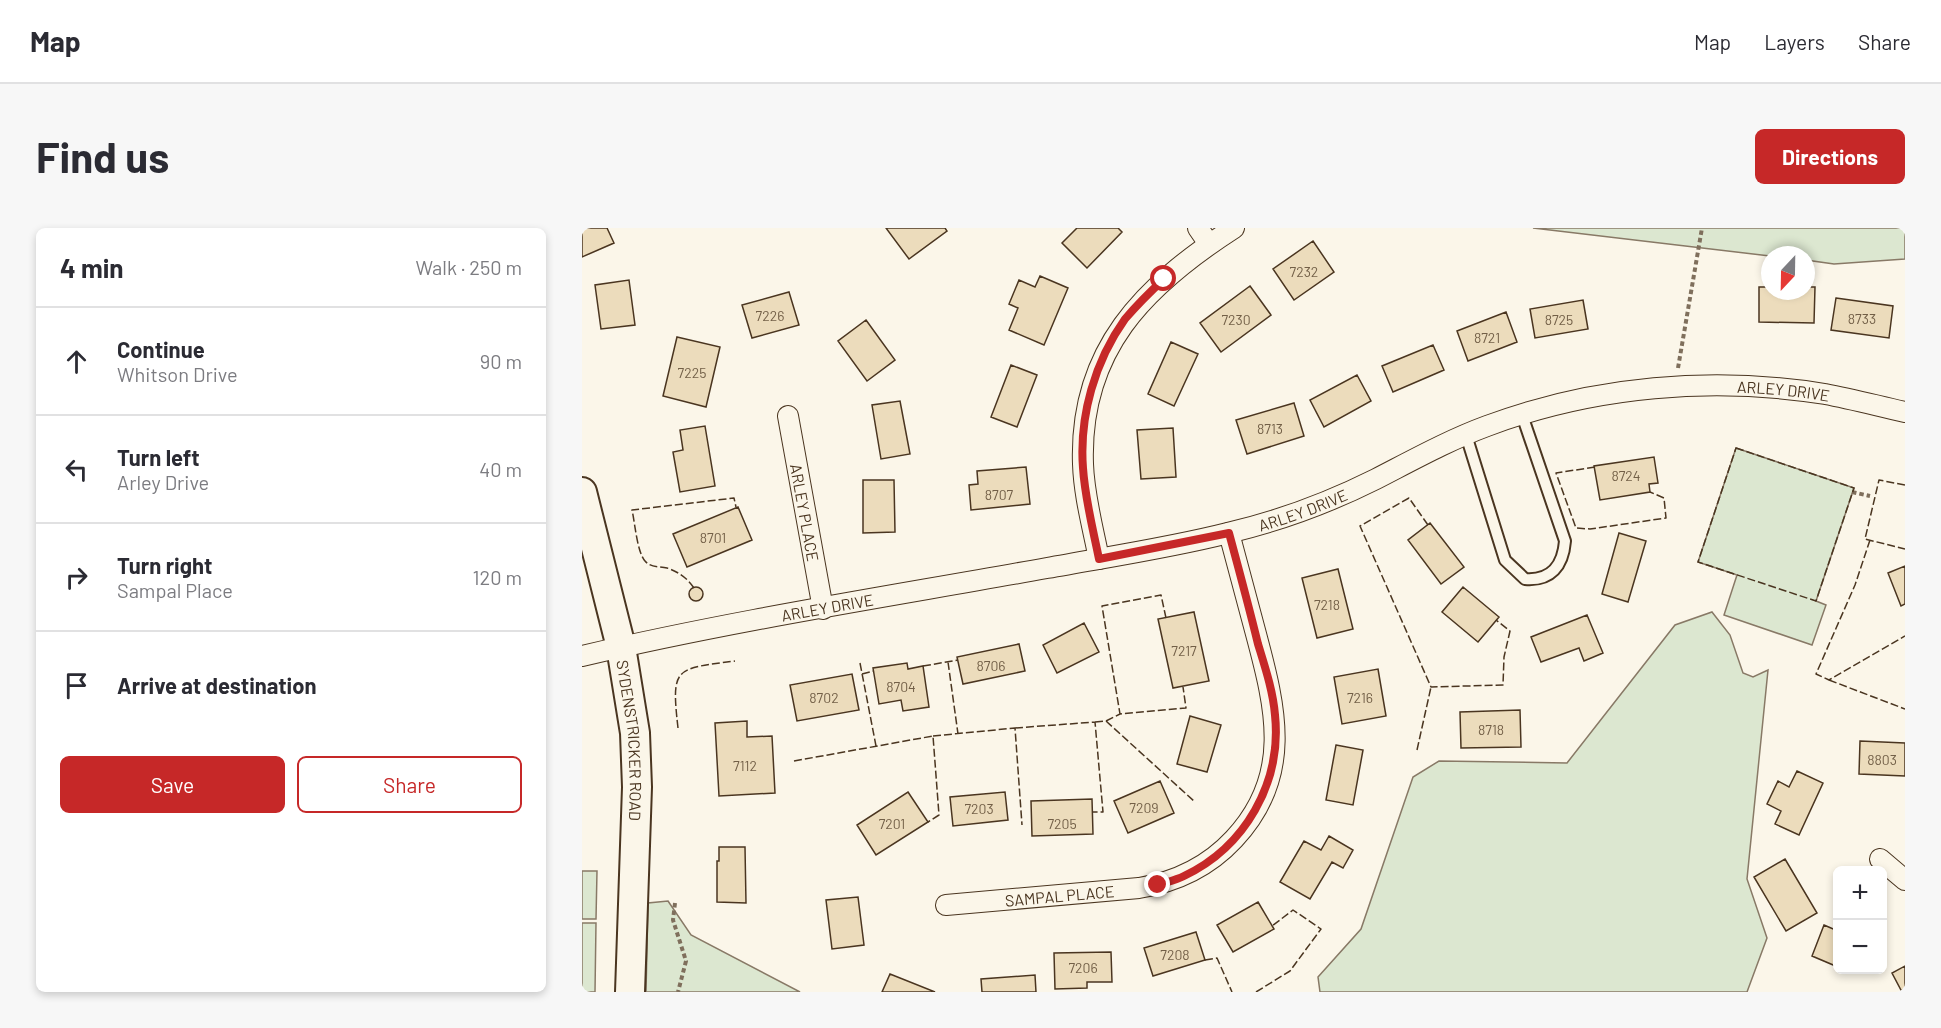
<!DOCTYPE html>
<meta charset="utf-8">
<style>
:root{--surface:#fff;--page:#f7f7f7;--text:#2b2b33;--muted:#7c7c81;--line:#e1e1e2;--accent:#c62828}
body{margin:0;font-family:Barlow,sans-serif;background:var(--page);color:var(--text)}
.controls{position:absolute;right:18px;bottom:18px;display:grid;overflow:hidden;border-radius:9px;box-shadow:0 3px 9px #0003}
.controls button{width:54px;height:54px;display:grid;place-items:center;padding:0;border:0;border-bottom:2px solid var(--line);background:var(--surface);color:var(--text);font:30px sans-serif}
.compass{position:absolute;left:1179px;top:18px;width:54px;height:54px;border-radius:50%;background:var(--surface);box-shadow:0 3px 9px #0003;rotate:202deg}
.stop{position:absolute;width:18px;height:18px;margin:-14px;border:4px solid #c62828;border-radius:50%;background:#fff}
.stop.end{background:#c62828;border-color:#fff;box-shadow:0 2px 6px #0008}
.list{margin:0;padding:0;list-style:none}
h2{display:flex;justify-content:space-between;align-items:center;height:78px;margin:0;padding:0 24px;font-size:26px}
h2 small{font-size:20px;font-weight:400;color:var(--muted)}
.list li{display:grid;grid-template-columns:39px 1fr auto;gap:18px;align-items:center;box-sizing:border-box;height:108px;padding:0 24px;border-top:2px solid var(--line)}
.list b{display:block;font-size:22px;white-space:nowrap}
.list p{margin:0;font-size:20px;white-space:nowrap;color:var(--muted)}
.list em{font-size:20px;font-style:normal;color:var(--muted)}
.actions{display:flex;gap:12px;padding:18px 24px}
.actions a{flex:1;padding:14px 0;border:2px solid var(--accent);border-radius:9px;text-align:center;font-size:21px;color:var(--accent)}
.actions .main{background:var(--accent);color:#fff}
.icon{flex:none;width:33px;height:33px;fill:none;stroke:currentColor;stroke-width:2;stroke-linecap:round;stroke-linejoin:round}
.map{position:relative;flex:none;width:1323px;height:764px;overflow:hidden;border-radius:9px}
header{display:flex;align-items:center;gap:36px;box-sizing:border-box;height:84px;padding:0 30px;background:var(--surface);border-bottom:2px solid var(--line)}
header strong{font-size:28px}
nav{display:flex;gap:33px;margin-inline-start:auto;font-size:21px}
.intro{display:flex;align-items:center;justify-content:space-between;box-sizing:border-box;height:144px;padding:0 36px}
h1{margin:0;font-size:42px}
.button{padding:15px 27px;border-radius:9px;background:var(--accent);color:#fff;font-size:21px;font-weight:700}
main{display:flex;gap:36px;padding:0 36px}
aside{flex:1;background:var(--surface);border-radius:9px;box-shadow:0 3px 9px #0003}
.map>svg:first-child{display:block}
.green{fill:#dce7d0;stroke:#887966;stroke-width:1.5}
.building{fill:#ecdcbc;stroke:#4a3520;stroke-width:1.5}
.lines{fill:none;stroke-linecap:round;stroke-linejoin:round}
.lane-casing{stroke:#4a3520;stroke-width:14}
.street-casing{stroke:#4a3520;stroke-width:22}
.secondary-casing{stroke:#4a3520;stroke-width:32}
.path{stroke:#7f6f5c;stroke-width:4;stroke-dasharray:4.5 3;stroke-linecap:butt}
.lane{stroke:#fbf6e9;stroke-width:10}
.street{stroke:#fbf6e9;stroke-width:20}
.secondary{stroke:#fbf6e9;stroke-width:28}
.fence{stroke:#4a3520;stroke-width:1.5;stroke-dasharray:8 3;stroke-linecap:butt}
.route{stroke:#c62828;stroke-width:8}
.labels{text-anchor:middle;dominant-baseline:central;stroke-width:4.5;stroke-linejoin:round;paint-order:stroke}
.number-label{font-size:14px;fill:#725f47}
.street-label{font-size:16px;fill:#4a3520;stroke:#fbf6e9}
</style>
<header>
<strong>Map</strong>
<nav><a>Map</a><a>Layers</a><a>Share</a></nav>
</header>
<div class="intro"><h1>Find us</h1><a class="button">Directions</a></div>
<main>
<aside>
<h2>4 min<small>Walk · 250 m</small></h2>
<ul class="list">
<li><svg class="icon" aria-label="ahead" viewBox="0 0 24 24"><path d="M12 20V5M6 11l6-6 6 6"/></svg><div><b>Continue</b><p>Whitson Drive</p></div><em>90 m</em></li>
<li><svg class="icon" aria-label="left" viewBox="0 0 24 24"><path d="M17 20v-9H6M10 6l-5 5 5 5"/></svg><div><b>Turn left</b><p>Arley Drive</p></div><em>40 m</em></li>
<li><svg class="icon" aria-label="right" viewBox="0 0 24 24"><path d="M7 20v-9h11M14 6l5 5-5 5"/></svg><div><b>Turn right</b><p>Sampal Place</p></div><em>120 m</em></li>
<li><svg class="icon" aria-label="arrive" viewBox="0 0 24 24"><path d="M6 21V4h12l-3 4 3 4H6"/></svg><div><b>Arrive at destination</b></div></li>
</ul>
<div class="actions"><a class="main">Save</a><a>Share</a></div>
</aside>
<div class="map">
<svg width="1323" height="764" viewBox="0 0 1323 764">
<rect width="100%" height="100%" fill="#fbf6e9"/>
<path class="green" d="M951,0H1323V31L1252,36L1224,32V27L1188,28Z
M1154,220L1272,260L1234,373L1244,377L1230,417L1142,387L1155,347L1116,334Z
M1130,384L1148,407L1161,445L1171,449L1186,442L1165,651L1185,710L1165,764H738L736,749L779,701L831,549L857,533L985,535L1093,397Z
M0,643H15L14,691H0Z
M86,673L109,707L218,764H64L66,675Z
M0,695H14L13,764H0Z"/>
<path class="building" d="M0,0H25L32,15L0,29Z
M304,0H363L365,3L327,31Z
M495,0H536L540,4L505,40L480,15Z
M731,13L752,44L712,72L691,41Z
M458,48L486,60L462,117L427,102L436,80L427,76L437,52L453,59Z
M47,52L53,97L19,101L13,57Z
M668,58L689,87L639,124L618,95Z
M1177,59H1188V63H1224V59H1233L1232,95L1177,94Z
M207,64L217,97L170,110L160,77Z
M1254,70L1311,78L1307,110L1249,102Z
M1001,72L1006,101L953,110L948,81Z
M924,84L935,114L886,133L875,103Z
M284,92L313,132L285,153L256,113Z
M95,109L138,119L124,179L81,168Z
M589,114L616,126L592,178L566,166Z
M851,117L862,142L811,164L800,138Z
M429,137L455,147L435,199L409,189Z
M775,147L789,173L742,199L728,172Z
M318,173L328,226L299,231L290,177Z
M712,175L722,208L665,226L654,192Z
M123,198L133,258L98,264L91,224L101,222L98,202Z
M591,200L594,249L559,251L555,202Z
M1072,229L1076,255L1067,256L1068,264L1018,272L1012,238Z
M444,239L448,276L389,282L387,257L396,256L395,243Z
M281,252H312L313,304L281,305Z
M156,279L170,312L105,339L91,306Z
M848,295L882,339L859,356L826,312Z
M1037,305L1064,313L1046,374L1020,366Z
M1323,338V376L1319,378L1306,345Z
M756,341L771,401L735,410L720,350Z
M107 366a7 7 0 1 1 14 0a7 7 0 1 1-14 0Z
M881,359L917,389L896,414L860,384Z
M612,384L627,453L591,460L576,391Z
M1005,387L1021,425L1002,433L997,420L959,434L949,409Z
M502,395L517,424L475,445L461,417Z
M437,416L443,443L381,456L375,429Z
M325,435L326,441L341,438L347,479L321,483L319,472L297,476L291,440Z
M796,441L804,488L760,496L752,449Z
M270,446L277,482L215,493L208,457Z
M938,482L939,519L879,520L878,484Z
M608,488L639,497L625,544L595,536Z
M165,493V509L190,508L193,565L137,568L133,495Z
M1278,513L1323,515V548L1277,546Z
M754,517L781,522L771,577L744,572Z
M1215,543L1241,555L1217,607L1193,596L1199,583L1185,576L1196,553L1207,559Z
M578,553L592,585L546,605L532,573Z
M326,564L346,594L294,627L275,597Z
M423,564L426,592L371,598L368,569Z
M510,571L511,606L450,608L449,573Z
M747,608L771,622L761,640L750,634L728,671L698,654L722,613L739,622Z
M137,619H163L164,675L135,674V633H137Z
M1203,631L1235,685L1204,703L1172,649Z
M276,669L282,717L250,721L244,672Z
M676,674L692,701L651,724L635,697Z
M1242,697L1256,703V739L1230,728Z
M614,704L623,732L571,748L562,720Z
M529,724L530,754H505V760L473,761L472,725Z
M1323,738V764H1320L1310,745Z
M308,746L353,764H300Z
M453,747L454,764H400L399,751Z"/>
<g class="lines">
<defs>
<path id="lane" d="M884,207L923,332L943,351C969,353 981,338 983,313L940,187"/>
<g id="street">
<path d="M616,0L627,16"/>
<path id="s1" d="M206,188L241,381"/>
<path d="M517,331C511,300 502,268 501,236C497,122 562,58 652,0"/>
<path id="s2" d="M0,428C153,392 310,368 465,340C525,329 587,320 646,305C697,293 748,274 794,251C831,232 867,212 905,198C1012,158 1131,148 1243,166C1270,171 1296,178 1323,184"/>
<path d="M1298,631L1323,652"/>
<path id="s3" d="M364,677L557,660C594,654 626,639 652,611C711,548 694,481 674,406C665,373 656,339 647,305"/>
</g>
<g id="secondary">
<path id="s4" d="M0,264L39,419L53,505L55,559L48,764"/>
</g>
</defs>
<use href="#lane" class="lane-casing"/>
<use href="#street" class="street-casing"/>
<use href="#secondary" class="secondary-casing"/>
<path class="path" d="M1096,140L1120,0
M1270,264L1288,268
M93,675L91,692L104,733L96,764"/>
<use href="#lane" class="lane"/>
<use href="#street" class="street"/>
<use href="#secondary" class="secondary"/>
<path class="fence" d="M1154,220L1272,260L1234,373L1116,334Z
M1013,239L974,245L994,300L1008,301L1084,290L1082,270L1068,264
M1323,257L1297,252L1283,311L1323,321
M846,297L827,270L778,298L849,459L921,457L922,429L928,403L914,392
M1288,312L1273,357L1234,446L1247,452L1323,408
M112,360C105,350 97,344 85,340C77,338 69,340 63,333C55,324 53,295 50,282L152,270L154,279
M584,390L579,367L520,378L538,486L604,480L601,459
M366,434L376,506
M278,435L294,518
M341,438L376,432
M280,446L292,443
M1247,452L1323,481
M524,493L538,486
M513,494L524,493L613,574
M96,500C89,438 93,441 153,433
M433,500L513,494L521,584H510
M351,508L433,500L440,597
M835,522L849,459
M212,533L351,508L357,587L346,594
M623,732L635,730L650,764
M674,764L708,743L739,701L711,682L690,698"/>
</g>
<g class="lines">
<path class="route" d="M576,657C585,654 594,652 602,648C663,619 700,555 693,487C691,463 683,439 676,416C667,379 657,342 647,305L517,331C511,301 503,271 501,240C497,188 513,133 543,91C555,77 568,64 582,51"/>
</g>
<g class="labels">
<g class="number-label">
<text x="722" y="43">7232</text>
<text x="188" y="87">7226</text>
<text x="1280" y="90">8733</text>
<text x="654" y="91">7230</text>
<text x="977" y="91">8725</text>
<text x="905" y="109">8721</text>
<text x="110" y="144">7225</text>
<text x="688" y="200">8713</text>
<text x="1044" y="247">8724</text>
<text x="417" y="266">8707</text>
<text x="131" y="309">8701</text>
<text x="745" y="376">7218</text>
<text x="602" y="422">7217</text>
<text x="409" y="437">8706</text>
<text x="319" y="458">8704</text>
<text x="242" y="469">8702</text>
<text x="778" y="469">7216</text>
<text x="909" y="501">8718</text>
<text x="1300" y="531">8803</text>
<text x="163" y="537">7112</text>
<text x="562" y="579">7209</text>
<text x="397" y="580">7203</text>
<text x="310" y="595">7201</text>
<text x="480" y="595">7205</text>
<text x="593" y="726">7208</text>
<text x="501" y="739">7206</text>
</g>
<g class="street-label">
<text stroke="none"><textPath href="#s2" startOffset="1240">ARLEY DRIVE</textPath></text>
<text stroke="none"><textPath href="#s2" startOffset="736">ARLEY DRIVE</textPath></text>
<text stroke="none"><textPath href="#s1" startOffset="98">ARLEY PLACE</textPath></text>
<text stroke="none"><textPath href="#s2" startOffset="250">ARLEY DRIVE</textPath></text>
<text stroke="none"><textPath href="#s4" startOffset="254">SYDENSTRICKER ROAD</textPath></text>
<text stroke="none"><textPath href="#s3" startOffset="114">SAMPAL PLACE</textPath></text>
</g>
</g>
</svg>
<div class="controls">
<button>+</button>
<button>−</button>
</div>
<svg class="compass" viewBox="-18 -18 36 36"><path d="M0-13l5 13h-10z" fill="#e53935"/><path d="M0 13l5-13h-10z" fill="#7c7c81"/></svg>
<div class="stop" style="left:582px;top:51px"></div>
<div class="stop end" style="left:576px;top:657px"></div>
</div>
</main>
